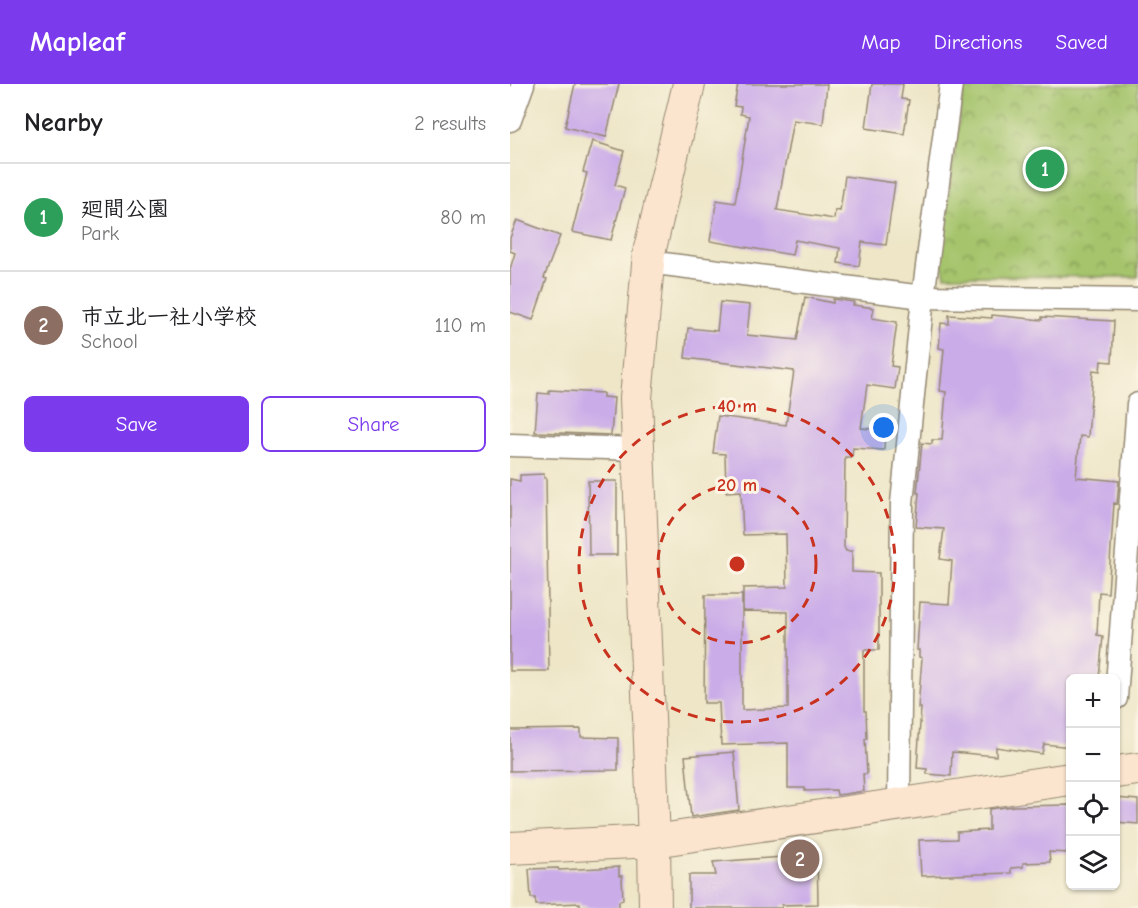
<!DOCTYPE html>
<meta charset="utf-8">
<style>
:root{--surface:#fff;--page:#f6f6f6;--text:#202124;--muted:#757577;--line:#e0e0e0;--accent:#7c3aed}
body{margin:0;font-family:"Comic Neue","Klee One",sans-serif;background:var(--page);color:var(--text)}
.controls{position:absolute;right:18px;bottom:18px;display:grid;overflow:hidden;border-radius:9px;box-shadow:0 2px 4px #0004}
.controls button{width:54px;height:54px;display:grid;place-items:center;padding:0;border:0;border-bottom:2px solid var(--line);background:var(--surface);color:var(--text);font:30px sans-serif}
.you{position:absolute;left:374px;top:344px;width:21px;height:21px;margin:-15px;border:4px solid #fff;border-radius:50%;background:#1a73e8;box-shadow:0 0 0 9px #1a73e833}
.badge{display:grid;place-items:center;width:39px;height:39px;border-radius:50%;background:var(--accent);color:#fff;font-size:20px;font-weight:700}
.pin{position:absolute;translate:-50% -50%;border:3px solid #fff;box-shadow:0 2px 6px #0006}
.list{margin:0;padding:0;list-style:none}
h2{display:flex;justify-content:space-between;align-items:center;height:78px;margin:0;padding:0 24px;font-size:26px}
h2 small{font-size:20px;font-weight:400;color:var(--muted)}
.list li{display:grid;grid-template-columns:39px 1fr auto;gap:18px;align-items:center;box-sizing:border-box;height:108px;padding:0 24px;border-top:2px solid var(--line)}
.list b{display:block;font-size:22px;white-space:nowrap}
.list p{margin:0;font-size:20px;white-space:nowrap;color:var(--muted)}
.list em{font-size:20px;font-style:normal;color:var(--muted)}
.actions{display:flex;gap:12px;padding:18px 24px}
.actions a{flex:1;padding:14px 0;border:2px solid var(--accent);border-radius:9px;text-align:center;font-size:21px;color:var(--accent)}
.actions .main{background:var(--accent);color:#fff}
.icon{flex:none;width:33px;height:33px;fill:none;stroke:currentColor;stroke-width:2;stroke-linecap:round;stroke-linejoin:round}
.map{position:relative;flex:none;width:628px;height:824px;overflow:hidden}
header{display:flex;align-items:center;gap:36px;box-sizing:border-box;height:84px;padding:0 30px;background:var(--accent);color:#fff}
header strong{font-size:28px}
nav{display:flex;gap:33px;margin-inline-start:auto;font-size:21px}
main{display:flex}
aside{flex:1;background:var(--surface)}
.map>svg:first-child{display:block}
.park{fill:url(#park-crowns);stroke:#707745;stroke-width:1.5}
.building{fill:#caace8}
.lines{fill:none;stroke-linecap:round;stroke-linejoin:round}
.street-casing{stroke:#948872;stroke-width:25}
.secondary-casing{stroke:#948872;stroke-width:34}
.street{stroke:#fff;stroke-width:22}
.secondary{stroke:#fce5cf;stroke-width:32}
.ring{fill:none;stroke:#c8321e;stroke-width:3;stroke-dasharray:10 8}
.centre{fill:#c8321e;stroke:#fcf5e5;stroke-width:3}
.ring-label{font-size:18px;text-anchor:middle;font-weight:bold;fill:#c8321e;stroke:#fcf5e5;stroke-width:6;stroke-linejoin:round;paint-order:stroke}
</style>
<header>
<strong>Mapleaf</strong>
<nav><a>Map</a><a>Directions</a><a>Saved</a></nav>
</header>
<main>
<aside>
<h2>Nearby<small>2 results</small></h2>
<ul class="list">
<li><span class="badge" style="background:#2e9e5b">1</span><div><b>廻間公園</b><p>Park</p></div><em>80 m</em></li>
<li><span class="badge" style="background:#8d6e63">2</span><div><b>市立北一社小学校</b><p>School</p></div><em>110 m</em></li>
</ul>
<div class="actions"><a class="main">Save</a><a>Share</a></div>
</aside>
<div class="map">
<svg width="628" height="824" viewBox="0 0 628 824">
<defs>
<pattern id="park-crowns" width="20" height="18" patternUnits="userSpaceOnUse" patternTransform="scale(1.5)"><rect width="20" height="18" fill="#a5c46c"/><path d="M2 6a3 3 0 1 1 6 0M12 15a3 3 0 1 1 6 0" fill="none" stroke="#889f58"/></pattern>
</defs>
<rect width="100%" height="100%" fill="#fcf5e5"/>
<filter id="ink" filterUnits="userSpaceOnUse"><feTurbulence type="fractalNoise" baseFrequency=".0167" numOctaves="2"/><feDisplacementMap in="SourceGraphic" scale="12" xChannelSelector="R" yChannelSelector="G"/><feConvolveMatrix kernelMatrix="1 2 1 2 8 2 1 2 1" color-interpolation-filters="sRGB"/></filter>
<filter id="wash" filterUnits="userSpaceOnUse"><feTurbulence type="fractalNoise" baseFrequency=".008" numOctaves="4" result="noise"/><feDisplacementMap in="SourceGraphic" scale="24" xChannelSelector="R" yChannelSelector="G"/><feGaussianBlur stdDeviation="1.35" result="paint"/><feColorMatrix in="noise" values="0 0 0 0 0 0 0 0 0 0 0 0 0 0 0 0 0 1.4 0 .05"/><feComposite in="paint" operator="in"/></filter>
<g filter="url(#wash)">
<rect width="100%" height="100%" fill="#eee6c7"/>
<path class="park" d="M454,0H628V193L435,192L430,171Z"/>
<g id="blocks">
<path class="building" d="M65,0H109L96,53L55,43Z
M228,0H317L313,40L283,36L267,126L324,135L325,126L330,127L335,92L385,99L376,161L352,158L349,182L328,179L330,164L285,156L282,171L200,157L207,116L225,119L239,32L230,30L231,23L224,22Z
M362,0H393L391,15L399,16L394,50L356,44Z
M82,57L114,67L105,101L115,104L101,156L62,148L77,89L73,88Z
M7,136L50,152L34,194L37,195L23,236L0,228V185L5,169L0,167V154Z
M295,213L323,219V215L344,218L343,221L364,224L362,234L387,238L381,282L388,283L385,305L357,301L351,344L375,346L374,366L343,364L342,373H335L334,463L336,467H342V488L369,489V566H354V627H356L357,655H355L357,690H353L354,707L335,710L327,711L326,706L295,707V704H278V659L211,661L209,619H194L195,511H232V626L278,624V528L233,527V504L277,503L276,450L233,451L231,407L216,408L215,370L203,369L208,332L276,341L284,287L175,274L178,244L207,247L210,218L240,221L237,251L287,256Z
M439,231L482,234V231L532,236V233L604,237L602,278L591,277L590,287L583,286L578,353L570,352L566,393L609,397L607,420L604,419L598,509L589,508L587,551L593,552L589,594H561V663L534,660L532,670L486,663V672L442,668L441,692L417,690V685L407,684L411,624H408L412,574L409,573V566H407L410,518L439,520L442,477L430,475L434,445L406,443L409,409H407L412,359L422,360V356H432L436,308L430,307L434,265L429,264L431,239L439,240Z
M39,306L93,309V313L104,314L101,351L25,348L28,309L39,310Z
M34,390V394H36L39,587H0V395L10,397V391Z
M78,397H107V471H79Z
M71,645V653L108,654V686L0,687V646Z
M224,668L229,726L181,733L175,672Z
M606,714L628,716V740L606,738Z
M561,721V769L539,768L540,778L513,779V783L501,784V789L411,792L409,756L447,755V748L479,746V725L504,722Z
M287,765H307L308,820L272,821V824H179V791H206L203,778L287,772Z
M109,783V792H112L113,816L109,817V823L76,824L77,822H70V819L26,821L25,814H21L19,785L48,784L49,786Z"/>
</g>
</g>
<g filter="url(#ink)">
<use href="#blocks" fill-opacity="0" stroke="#948872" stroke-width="1.5"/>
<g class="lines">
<defs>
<path id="street" d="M0,36L13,0
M138,178L413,213L628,216
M0,361L129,365
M606,614L628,320
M389,720L392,419L413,213L441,0"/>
<path id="secondary" d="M606,688L628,685
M0,764L144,757L560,695
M145,824L144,757L126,314L139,169L179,0"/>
</defs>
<use href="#street" class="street-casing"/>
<use href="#secondary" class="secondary-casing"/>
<use href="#street" class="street"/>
<use href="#secondary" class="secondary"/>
</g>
</g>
<g class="ring">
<circle cx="227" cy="480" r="79"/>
<circle cx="227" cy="480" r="158"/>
</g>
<circle cx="227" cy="480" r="9" class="centre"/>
<g class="ring-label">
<text x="227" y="328">40 m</text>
<text x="227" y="407">20 m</text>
</g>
</svg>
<div class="controls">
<button>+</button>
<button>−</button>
<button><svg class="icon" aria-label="locate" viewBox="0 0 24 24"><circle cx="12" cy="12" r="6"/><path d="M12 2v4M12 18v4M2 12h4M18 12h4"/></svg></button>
<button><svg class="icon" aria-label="layers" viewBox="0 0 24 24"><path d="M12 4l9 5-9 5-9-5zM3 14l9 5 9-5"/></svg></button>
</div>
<div class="you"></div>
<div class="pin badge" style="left:535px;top:85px;background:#2e9e5b">1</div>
<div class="pin badge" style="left:290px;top:775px;background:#8d6e63">2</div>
</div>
</main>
